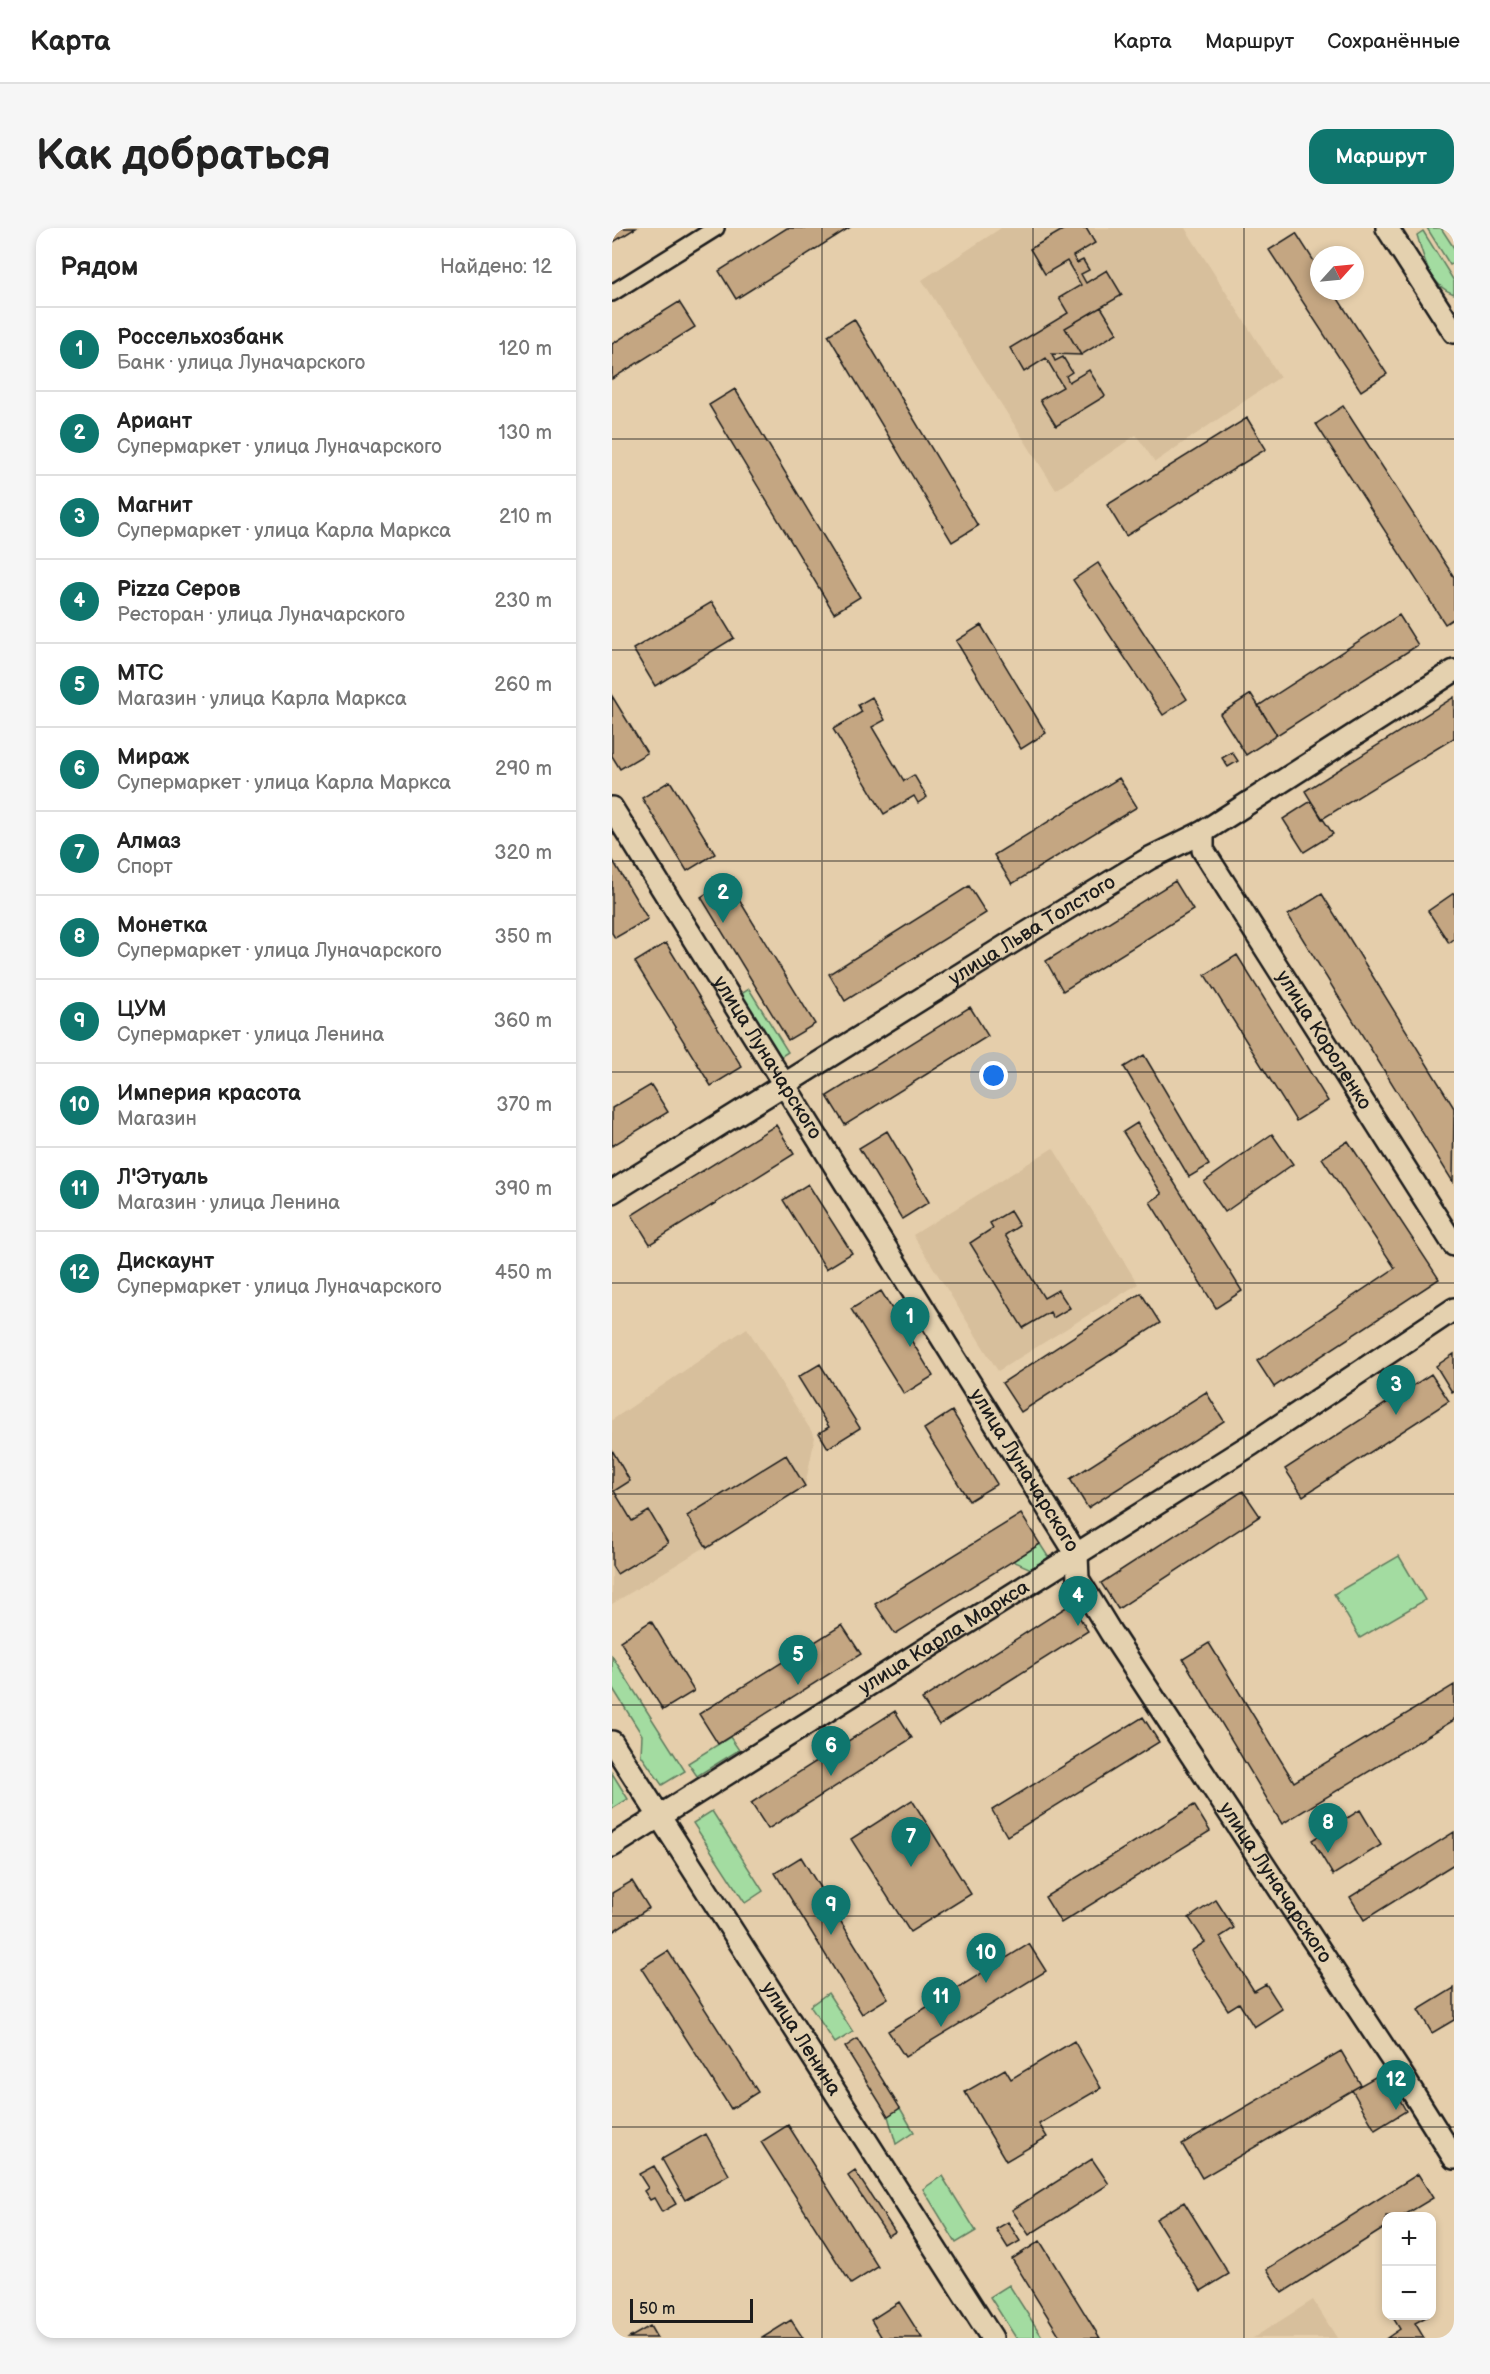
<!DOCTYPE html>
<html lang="ru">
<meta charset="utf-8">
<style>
:root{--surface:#fff;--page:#f6f6f6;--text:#222;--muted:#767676;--line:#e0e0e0;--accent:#0f766e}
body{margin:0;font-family:"Balsamiq Sans",sans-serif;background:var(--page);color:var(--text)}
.controls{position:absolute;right:18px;bottom:18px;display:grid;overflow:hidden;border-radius:12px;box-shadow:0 3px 9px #0003}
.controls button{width:54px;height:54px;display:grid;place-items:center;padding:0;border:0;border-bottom:2px solid var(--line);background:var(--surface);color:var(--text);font:30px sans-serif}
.compass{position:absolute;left:698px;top:18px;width:54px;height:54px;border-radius:50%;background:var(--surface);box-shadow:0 3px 9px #0003;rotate:63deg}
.scale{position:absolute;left:18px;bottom:15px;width:123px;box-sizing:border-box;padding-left:6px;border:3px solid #1c1c1c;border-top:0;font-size:16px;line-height:21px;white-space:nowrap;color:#1c1c1c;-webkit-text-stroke:4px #e4d1af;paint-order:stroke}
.you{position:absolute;left:382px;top:848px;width:21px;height:21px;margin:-15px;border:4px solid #fff;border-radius:50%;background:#1a73e8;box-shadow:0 0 0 9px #1a73e833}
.badge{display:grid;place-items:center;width:39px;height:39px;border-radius:50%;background:var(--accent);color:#fff;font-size:20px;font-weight:700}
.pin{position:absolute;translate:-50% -50px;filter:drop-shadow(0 2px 3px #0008)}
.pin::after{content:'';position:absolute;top:32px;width:21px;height:18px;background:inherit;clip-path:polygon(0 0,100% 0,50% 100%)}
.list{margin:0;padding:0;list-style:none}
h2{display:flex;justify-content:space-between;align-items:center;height:78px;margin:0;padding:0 24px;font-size:26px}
h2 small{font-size:20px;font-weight:400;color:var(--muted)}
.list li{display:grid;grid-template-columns:39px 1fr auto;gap:18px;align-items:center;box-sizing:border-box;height:84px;padding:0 24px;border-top:2px solid var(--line)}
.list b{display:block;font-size:22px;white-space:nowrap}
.list p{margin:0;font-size:20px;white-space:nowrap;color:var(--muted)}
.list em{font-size:20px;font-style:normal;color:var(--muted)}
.map{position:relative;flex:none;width:842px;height:2110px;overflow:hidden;border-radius:18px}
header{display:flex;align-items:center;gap:36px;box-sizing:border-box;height:84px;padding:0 30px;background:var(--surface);border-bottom:2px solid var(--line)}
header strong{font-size:28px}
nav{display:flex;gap:33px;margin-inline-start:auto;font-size:21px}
.intro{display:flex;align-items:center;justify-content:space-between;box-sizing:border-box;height:144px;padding:0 36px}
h1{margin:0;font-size:42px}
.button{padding:15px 27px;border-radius:18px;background:var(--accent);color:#fff;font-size:21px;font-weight:700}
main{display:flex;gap:36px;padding:0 36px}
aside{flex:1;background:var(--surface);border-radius:18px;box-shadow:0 3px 9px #0003}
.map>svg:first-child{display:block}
.built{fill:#d7bf9c}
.green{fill:#a3dca1;stroke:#607c5e;stroke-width:1.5}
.building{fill:#c4a682;stroke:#1c1c1c;stroke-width:1.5}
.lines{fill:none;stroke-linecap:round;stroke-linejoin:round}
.street-casing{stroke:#1c1c1c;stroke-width:20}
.secondary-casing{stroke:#1c1c1c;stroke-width:26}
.street{stroke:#e4d1af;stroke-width:15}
.secondary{stroke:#e4d1af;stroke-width:21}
.grid{fill:none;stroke:#1c1c1c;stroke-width:1.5;stroke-opacity:0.55}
.labels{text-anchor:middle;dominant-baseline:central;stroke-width:4.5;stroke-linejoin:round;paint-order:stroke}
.street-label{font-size:20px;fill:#1c1c1c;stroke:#e4d1af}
</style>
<header>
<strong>Карта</strong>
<nav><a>Карта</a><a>Маршрут</a><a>Сохранённые</a></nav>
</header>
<div class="intro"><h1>Как добраться</h1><a class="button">Маршрут</a></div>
<main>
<aside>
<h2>Рядом<small>Найдено: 12</small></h2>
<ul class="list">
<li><span class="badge">1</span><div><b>Россельхозбанк</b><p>Банк · улица Луначарского</p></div><em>120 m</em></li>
<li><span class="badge">2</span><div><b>Ариант</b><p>Супермаркет · улица Луначарского</p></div><em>130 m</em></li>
<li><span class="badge">3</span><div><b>Магнит</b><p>Супермаркет · улица Карла Маркса</p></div><em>210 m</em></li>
<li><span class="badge">4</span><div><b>Pizza Серов</b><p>Ресторан · улица Луначарского</p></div><em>230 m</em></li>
<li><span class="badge">5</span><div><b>МТС</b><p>Магазин · улица Карла Маркса</p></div><em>260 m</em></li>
<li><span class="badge">6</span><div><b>Мираж</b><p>Супермаркет · улица Карла Маркса</p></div><em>290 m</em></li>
<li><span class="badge">7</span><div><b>Алмаз</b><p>Спорт</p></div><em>320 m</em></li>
<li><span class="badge">8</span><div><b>Монетка</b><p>Супермаркет · улица Луначарского</p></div><em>350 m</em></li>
<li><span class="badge">9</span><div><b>ЦУМ</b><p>Супермаркет · улица Ленина</p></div><em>360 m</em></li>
<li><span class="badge">10</span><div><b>Империя красота</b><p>Магазин</p></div><em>370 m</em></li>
<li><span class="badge">11</span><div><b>Л'Этуаль</b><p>Магазин · улица Ленина</p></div><em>390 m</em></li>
<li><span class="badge">12</span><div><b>Дискаунт</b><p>Супермаркет · улица Луначарского</p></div><em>450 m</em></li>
</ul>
</aside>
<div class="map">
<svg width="842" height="2110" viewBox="0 0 842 2110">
<rect width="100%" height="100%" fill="#e5ceab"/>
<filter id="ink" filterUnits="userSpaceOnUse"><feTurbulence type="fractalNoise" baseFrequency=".0167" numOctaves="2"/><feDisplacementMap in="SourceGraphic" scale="12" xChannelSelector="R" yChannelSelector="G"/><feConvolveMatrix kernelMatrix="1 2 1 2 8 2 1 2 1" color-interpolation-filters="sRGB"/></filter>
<g filter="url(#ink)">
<path class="built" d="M389,0H573L668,149L543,234L524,207L444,262L310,52Z
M441,920L526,1056L386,1143L301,1007Z
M135,1100L203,1209L193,1258L0,1376V1192Z
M701,2072L725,2110H641Z"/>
<path class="green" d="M815,0H829L842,20V35L838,37Z
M811,3L842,53V66C817,57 812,30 805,7Z
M137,761L176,824L162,833L123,770Z
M428,1316L437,1330L419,1341L401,1333Z
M787,1328L813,1372L748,1410L722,1366Z
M0,1428L73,1543L50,1557L29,1527L30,1507L0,1459Z
M118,1509L127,1522L85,1548L76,1535Z
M0,1545L16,1571L0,1581Z
M100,1583L151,1663L133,1675L81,1595Z
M216,1765L241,1804L223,1815L198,1778Z
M288,1880L302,1904L284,1916L276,1888Z
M330,1948L364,2003L344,2015L311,1961Z
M397,2057L431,2110H404L378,2069Z"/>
<path class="building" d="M0,0H24L0,15Z
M175,0H237L124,71L107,43Z
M454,0H474L483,15L461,28L465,35L471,32L477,42L469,46L474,55L495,42L510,67L453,100L469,127L440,126L443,133L451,129L460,144L454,148L457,154L477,142L493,168L444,198L428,172L451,159L434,130L412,144L398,120L456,85L447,70L469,57L455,33L433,46L418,21Z
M684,5L707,41V63H721L775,146L749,163L657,22Z
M67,74L83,99L0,151V116Z
M489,79L505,105L469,127L453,100Z
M242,91L366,298L340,314L216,107Z
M123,161L248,369L222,385L97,177Z
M731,178L842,349V390L833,396L704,196Z
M635,190L654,221L514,308L495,277Z
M486,335L575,471L551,487L461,352Z
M100,374L122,410L43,458L21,421Z
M787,387L806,417L665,507L646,478Z
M369,397L434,505L409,521L344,413Z
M639,466L665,507L634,527L608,486Z
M0,468L35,525L8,541L0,528Z
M260,469L273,492L260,499L292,553L302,547L315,569L306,575L302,568L272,586L221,501L250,484L246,477Z
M842,469V510L710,591L693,563Z
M620,524L626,533L616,539L610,530Z
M507,550L525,579L400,656L382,627Z
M58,553L103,626L75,643L30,570Z
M699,573L721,606L692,624L671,591Z
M0,631L36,691L3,710L0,705Z
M115,652L203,796L176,812L89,669Z
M563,653L581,682L451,763L434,733Z
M357,658L374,685L233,773L217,746Z
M842,665V711L837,715L816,683Z
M710,666L842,880L841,954L676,687Z
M54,715L130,839L99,858L23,734Z
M625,727L716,873L684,893L593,747Z
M358,779L376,808L233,897L215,868Z
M532,827L597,937L577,949L512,839Z
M39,857L56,884L0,918V880Z
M525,895L630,1063L604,1080L538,974L550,966L511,904Z
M164,897L182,926L38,1016L20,987Z
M275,903L317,974L290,991L247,920Z
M660,906L681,936L613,984L592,954Z
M736,913L827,1051L662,1159L645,1133L783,1040L710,930Z
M196,956L240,1025L214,1041L171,972Z
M398,983L407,998L393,1007L432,1070L446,1062L458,1080L441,1090L438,1084L411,1100L358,1015L381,1000L378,995Z
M269,1063L321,1148L292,1166L239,1081Z
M529,1065L548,1095L409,1184L390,1155Z
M842,1126V1163L840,1164L824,1138Z
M208,1136L248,1200L216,1220L207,1205L217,1199L186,1149Z
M819,1146L837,1173L691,1268L673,1241Z
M594,1164L612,1193L476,1280L458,1251Z
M340,1183L385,1256L357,1273L312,1201Z
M0,1222L18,1253L2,1263L20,1293L37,1283L56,1315L5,1346L0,1338Z
M174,1227L193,1258L95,1320L75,1288Z
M631,1263L648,1288L506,1381L489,1355Z
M409,1286L428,1316L283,1406L263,1376Z
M459,1376L476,1403L327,1497L310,1471Z
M39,1393L82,1463L51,1482L8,1413Z
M230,1397L249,1426L106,1516L87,1486Z
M597,1415L682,1554L842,1457V1492L670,1596L571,1431Z
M283,1483L300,1510L156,1601L139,1575Z
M531,1489L547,1514L395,1608L380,1582Z
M300,1572L359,1666L298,1704L239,1611Z
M582,1577L598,1603L449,1695L433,1669Z
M748,1582L769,1617L721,1647L700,1612Z
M842,1604V1636L752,1692L738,1669Z
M189,1629L276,1770L250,1786L163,1645Z
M20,1653L37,1680L0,1704V1665Z
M604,1672L622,1700L608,1709L642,1763L654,1756L670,1781L642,1799L627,1775L616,1782L579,1723L593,1714L577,1690Z
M417,1716L434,1743L293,1829L276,1803Z
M56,1723L146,1864L119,1881L29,1740Z
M842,1760V1792L820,1805L806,1782Z
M245,1811L288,1880L276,1888L233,1819Z
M462,1813L489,1860L427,1896L435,1909L394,1933L353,1864L393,1841L399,1851Z
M729,1823L749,1857L590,1950L570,1916Z
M772,1844L794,1883L763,1902L740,1862Z
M176,1897L266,2039L239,2056L149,1914Z
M94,1906L117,1947L73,1972L50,1931Z
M480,1931L497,1956L417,2007L400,1982Z
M42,1938L64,1976L50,1984L42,1970L38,1972L32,1963L36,1960L27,1946Z
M243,1943L283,2004L276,2008L236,1948Z
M806,1946L821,1970L791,1988H774V1999L670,2065L655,2041Z
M572,1974L617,2046L589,2063L544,1991Z
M396,1994L408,2013L396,2020L384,2001Z
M428,2013L488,2110H449L400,2031Z
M287,2074L310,2110H270L259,2092Z
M780,2088H816L803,2095L812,2110H775L788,2101Z
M179,2092L191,2110H150Z
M38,2098L45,2110H17Z"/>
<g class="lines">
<defs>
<path id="street" d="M0,65L104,0"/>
<g id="secondary">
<path d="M775,0L842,104"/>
<path id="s1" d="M0,580L465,1327L466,1351L499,1405L790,1847L842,1930"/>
<path id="s2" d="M591,604V622L842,1017"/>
<path id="s3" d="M0,964L405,711L538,630L591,604L842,443"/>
<path id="s4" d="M0,1514L380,2110"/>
<path id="s5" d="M0,1618L640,1216L842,1081"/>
</g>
</defs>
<use href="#street" class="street-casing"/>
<use href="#secondary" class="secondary-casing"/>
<use href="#street" class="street"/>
<use href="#secondary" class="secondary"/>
</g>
</g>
<path class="grid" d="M210,0V2110M421,0V2110M632,0V2110M0,211H842M0,422H842M0,633H842M0,844H842M0,1055H842M0,1266H842M0,1477H842M0,1688H842M0,1899H842"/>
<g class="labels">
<g class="street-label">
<text stroke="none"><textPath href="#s3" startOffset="495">улица Льва Толстого</textPath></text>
<text stroke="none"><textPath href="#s2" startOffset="243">улица Короленко</textPath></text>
<text stroke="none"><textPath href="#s1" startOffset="294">улица Луначарского</textPath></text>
<text stroke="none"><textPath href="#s1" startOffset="780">улица Луначарского</textPath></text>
<text stroke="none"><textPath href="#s5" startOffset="392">улица Карла Маркса</textPath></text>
<text stroke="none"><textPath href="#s1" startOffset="1266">улица Луначарского</textPath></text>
<text stroke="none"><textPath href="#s4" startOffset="352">улица Ленина</textPath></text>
</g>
</g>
</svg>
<div class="controls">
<button>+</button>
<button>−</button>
</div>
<svg class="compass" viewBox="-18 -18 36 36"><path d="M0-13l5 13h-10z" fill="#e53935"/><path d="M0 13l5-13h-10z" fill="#767676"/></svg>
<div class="scale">50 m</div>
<div class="you"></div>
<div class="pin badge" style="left:298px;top:1119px">1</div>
<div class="pin badge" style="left:111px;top:695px">2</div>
<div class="pin badge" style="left:784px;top:1187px">3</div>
<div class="pin badge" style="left:466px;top:1398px">4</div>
<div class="pin badge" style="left:186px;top:1457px">5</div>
<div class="pin badge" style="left:219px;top:1548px">6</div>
<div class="pin badge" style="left:299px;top:1639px">7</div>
<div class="pin badge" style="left:716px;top:1625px">8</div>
<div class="pin badge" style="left:219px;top:1707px">9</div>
<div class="pin badge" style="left:374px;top:1755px">10</div>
<div class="pin badge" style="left:329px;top:1799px">11</div>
<div class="pin badge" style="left:784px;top:1882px">12</div>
</div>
</main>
